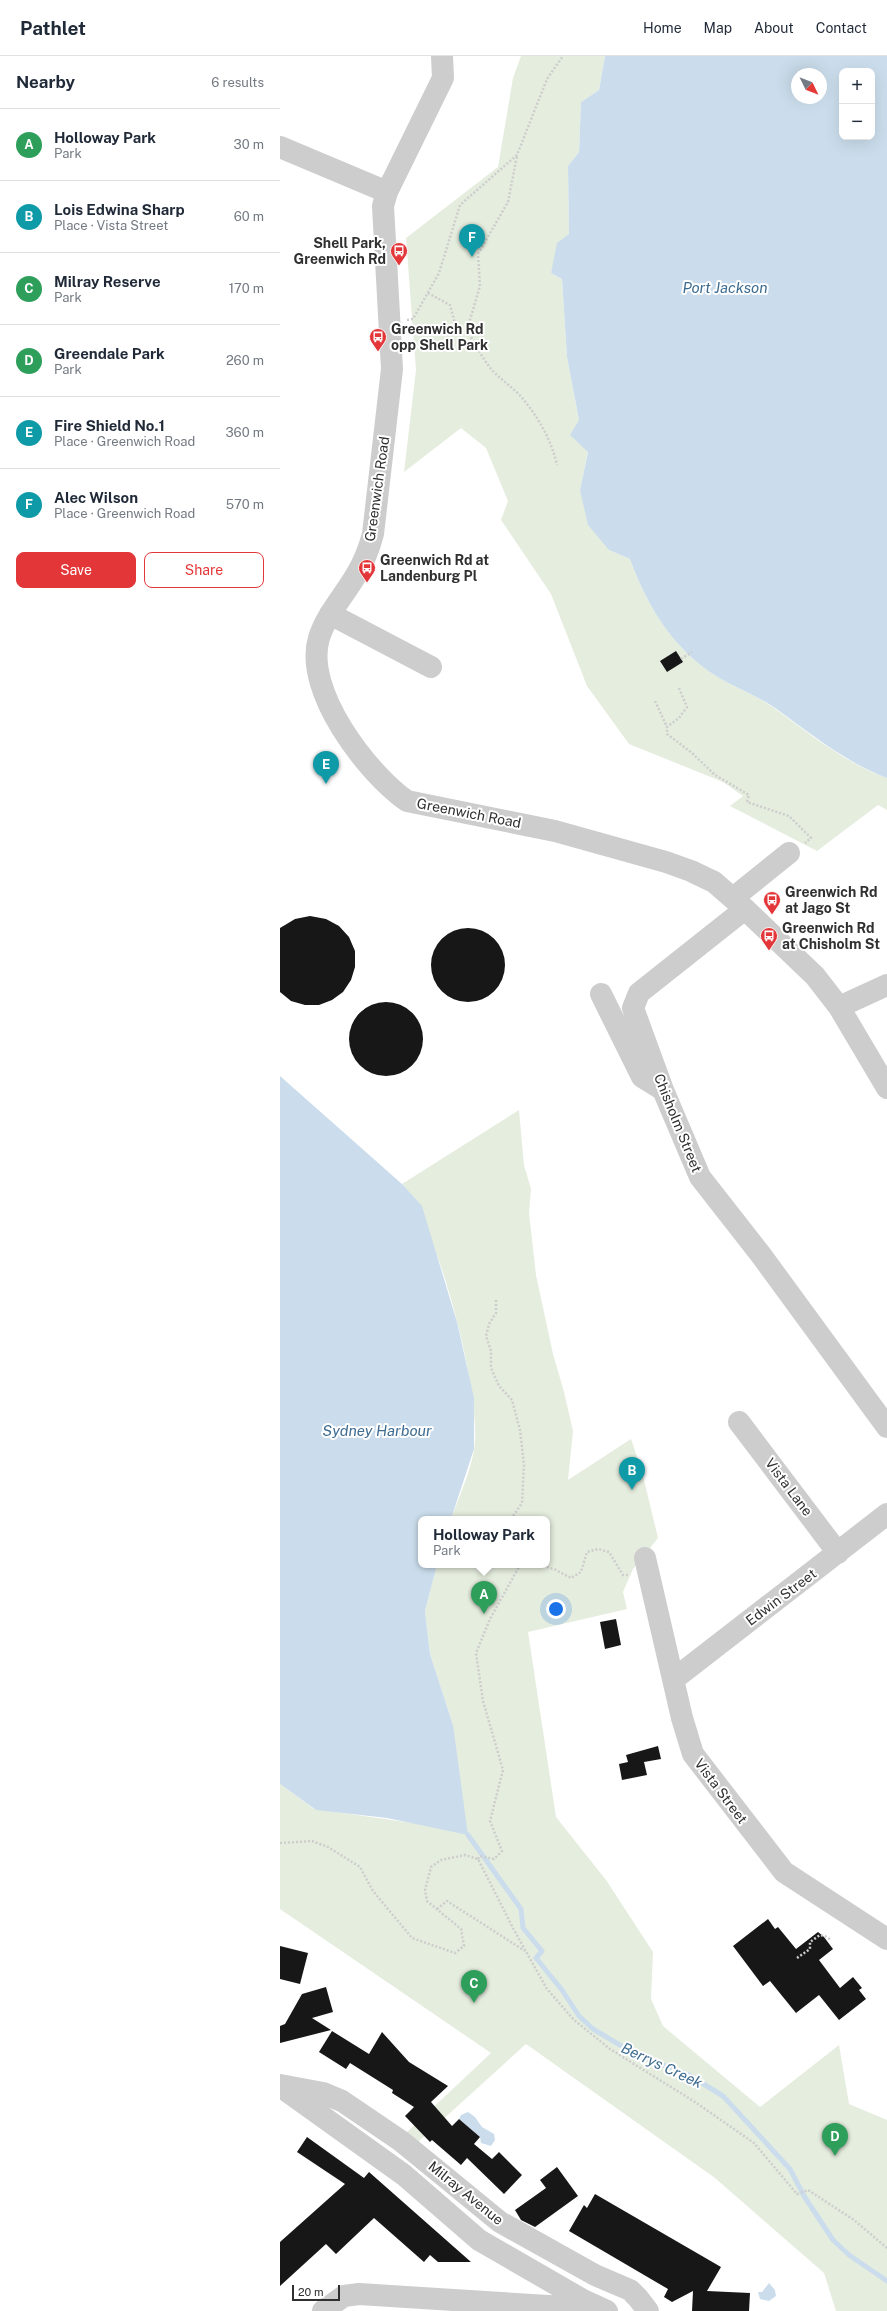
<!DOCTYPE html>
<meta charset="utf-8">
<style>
:root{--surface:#fff;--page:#f6f6f7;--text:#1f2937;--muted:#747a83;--line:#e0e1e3;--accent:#e33639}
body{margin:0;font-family:"Public Sans",sans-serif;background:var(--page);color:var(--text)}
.controls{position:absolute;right:12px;top:12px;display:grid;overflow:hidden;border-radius:8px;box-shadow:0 4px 16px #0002}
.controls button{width:36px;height:36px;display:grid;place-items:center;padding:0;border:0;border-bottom:1px solid var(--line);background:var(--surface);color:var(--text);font:20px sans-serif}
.compass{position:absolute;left:511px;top:12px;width:36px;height:36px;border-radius:50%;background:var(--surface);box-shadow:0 4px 16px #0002;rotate:133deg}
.scale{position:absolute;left:12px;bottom:10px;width:48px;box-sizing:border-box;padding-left:4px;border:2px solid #303030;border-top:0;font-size:11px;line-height:14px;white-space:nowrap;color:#303030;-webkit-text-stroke:3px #fff;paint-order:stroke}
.you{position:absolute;left:276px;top:1553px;width:14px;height:14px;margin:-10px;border:3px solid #fff;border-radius:50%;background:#1a73e8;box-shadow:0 0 0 6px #1a73e833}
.badge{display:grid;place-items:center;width:26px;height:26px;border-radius:50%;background:var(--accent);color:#fff;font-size:13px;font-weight:700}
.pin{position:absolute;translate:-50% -33px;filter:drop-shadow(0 1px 2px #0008)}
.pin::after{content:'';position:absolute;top:21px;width:14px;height:12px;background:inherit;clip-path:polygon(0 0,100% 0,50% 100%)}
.popup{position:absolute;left:138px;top:1460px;width:132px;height:52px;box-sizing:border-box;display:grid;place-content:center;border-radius:8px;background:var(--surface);filter:drop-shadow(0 1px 3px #0005);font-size:13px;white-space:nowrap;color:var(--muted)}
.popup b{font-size:15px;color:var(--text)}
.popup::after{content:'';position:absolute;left:50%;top:100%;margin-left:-8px;border:8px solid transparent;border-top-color:var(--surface)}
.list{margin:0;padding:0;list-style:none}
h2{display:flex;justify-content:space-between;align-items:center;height:52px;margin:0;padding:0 16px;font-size:17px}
h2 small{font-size:13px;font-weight:400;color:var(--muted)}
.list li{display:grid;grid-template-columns:26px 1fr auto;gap:12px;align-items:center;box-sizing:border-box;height:72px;padding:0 16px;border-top:1px solid var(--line)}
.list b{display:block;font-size:15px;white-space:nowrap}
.list p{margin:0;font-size:13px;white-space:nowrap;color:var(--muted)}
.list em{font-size:13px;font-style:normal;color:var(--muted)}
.actions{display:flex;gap:8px;padding:12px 16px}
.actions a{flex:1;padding:9px 0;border:1px solid var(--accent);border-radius:8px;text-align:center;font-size:14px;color:var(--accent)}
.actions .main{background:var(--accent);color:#fff}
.map{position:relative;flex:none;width:607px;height:2255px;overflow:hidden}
header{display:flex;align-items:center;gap:24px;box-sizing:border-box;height:56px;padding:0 20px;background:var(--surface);border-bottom:1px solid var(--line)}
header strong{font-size:19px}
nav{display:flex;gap:22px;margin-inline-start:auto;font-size:14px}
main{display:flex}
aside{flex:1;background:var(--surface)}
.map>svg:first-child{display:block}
.green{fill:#e5edde}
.water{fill:#cbddec;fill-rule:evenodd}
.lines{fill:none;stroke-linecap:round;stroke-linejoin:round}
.stream{stroke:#cbddec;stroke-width:5}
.building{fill:#171717}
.path{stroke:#cdcdcd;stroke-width:2.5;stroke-dasharray:2 2;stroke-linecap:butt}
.minor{stroke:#cdcdcd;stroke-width:22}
.labels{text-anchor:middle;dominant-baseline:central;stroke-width:4;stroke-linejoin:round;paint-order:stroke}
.poi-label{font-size:14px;font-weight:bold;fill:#303030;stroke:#fff;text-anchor:start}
.street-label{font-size:14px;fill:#303030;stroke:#fff}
.water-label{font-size:15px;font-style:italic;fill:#3e6c91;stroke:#fff}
</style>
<header>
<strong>Pathlet</strong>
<nav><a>Home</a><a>Map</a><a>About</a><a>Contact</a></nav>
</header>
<main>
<aside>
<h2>Nearby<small>6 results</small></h2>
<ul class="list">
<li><span class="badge" style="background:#2e9e5b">A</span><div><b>Holloway Park</b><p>Park</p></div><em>30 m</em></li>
<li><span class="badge" style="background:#0f9aa8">B</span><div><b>Lois Edwina Sharp</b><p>Place · Vista Street</p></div><em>60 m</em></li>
<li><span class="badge" style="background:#2e9e5b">C</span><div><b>Milray Reserve</b><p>Park</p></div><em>170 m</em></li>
<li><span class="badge" style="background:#2e9e5b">D</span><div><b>Greendale Park</b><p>Park</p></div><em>260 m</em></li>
<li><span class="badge" style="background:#0f9aa8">E</span><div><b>Fire Shield No.1</b><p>Place · Greenwich Road</p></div><em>360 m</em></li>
<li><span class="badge" style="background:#0f9aa8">F</span><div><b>Alec Wilson</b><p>Place · Greenwich Road</p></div><em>570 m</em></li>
</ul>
<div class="actions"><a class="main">Save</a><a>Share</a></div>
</aside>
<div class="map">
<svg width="607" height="2255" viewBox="0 0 607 2255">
<rect width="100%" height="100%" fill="#fff"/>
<path class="green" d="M241,0H325L319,34L301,46L299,96L288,110L289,178L275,204L271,217L282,223L287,301L299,364L308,395L300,434L329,494L350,503C367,550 393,593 436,620C455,632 476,639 494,652C530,678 565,707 607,722V754L598,749L537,795L450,750L463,740L443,726L349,688L307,630L271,538L221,464L228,445L206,392L181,372L124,416L136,314L126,182L218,111L233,22Z
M239,1054L244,1109L251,1133L249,1157L256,1219L273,1298L284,1336L293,1375L288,1424L351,1383L362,1416L378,1482L353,1513L343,1536L347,1553L248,1576L276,1761L326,1824L373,1896L371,1943L383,1970L480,2051L559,1989L569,2048L607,2064V2255H556L544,2217L435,2122L246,1988L138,2086L127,2076L211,1997L0,1853V1728L34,1753L140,1768L173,1669L150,1598L145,1555L157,1509H267V1463H171C179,1441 190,1417 194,1394C203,1341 157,1167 122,1128Z"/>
<path class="water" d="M325,0H607V722C565,706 531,678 495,652C476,639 455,632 436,620C393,593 367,550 350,503L329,494L308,469L300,434L308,396L290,379L299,364L287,301L282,223L271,217L277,187L289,178L288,110L299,96L301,46L319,34ZM562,15H592V81H562ZM517,18H541V42H517Z
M0,1020L122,1128L142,1150L177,1266L194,1342V1393L171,1463H141V1509H157L145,1555L150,1598L173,1669L188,1779L107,1762L36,1754L0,1728Z
M188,2056L195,2061L202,2071L214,2078L215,2084L211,2090L201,2087L200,2081L179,2063L181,2059Z
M489,2227L495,2234L496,2240L489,2245L480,2243L478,2236H482Z"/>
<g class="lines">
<path class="stream" d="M188,1779L241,1853L243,1872L262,1895L256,1902L282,1934L299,1960L313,1973L355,1998L409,2019L443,2040L510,2113L524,2140L553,2184L569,2199L607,2225"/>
</g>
<path class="building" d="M396,595L403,606L387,616L380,605Z
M30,860L46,863L59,870L69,881L75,895V911L71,924L63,936L52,944L39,949H25L11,945L0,936V872L15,863Z
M151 909a37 37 0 1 1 74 0a37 37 0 1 1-74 0Z
M69 983a37 37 0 1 1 74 0a37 37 0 1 1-74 0Z
M336,1563L341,1589L325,1593L320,1566Z
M378,1690L381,1703L364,1706L367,1719L342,1724L339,1708L348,1706L346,1699Z
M488,1863L495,1873L498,1871L516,1893L538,1876L544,1881L553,1893L539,1904L560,1932L573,1921L582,1932L579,1934L586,1943L559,1964L539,1939L516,1957L490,1925L483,1930L453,1890Z
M0,1890L28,1897L20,1928L0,1923Z
M46,1931L53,1956L32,1962L51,1974L0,1987V1970L5,1968L22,1938Z
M52,1975L89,1998L102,1976L129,2006L168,2030L151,2046L172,2070L179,2063L200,2081L194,2088L212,2103L219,2096L242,2119L224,2138L187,2102L181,2109L152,2084L150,2086L125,2060L134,2051L112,2037L113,2034L70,2007L66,2013L39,1996Z
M27,2081L84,2122L89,2116L191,2206H158L150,2199L144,2206L94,2162L56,2198L46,2188L0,2230V2186L65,2128L17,2096Z
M277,2111L298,2140L255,2171L241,2164L235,2154L266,2132L260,2124Z
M315,2138L441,2211L427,2235L470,2237L469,2255H412L413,2235L392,2246L384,2241L388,2233L289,2175L304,2149L307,2152Z"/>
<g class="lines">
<path class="path" d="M148,237L170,249L177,275L187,274L200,230L198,198L228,146L237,100
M127,264L133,263L159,217L180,149L237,99L267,23L283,0
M187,274C195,288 202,302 212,314C221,324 234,332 243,343C259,362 272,386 277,409
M401,603L412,596
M399,632L407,651L399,662L387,671V678L412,697L435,719L469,739L467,746L509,760L531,782L525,787
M375,645L387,671
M216,1244V1257L209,1268L206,1280L211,1295V1312L219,1330L232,1344L240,1374L244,1409L242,1447L231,1463
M259,1509L274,1513L291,1522L301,1516L307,1496L318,1493L329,1496L343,1519H350
M0,1787L32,1785L48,1791L80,1811L93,1835L132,1882L175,1897L184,1890L181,1873L147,1845L145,1834L151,1811L161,1804L185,1799L198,1803L234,1874L267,1933L294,1964L330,1993L415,2046L474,2087L517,2138L528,2134L574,2164L607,2192
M198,1803L200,1800L214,1803L222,1795L210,1765L223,1714L203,1645L196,1597L210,1563L240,1509H251
M157,1853L167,1845L245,1895
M517,1902L530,1893V1886L540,1879L545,1880L551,1884"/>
<path class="minor" d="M162,0L163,22L107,136L103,150L112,313L93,478C89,493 84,506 76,519C64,540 46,559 39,582C23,634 87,717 127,745L275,775L386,806L411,815L434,826L465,853L535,920L559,951L607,1032
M0,91L107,136
M50,558L151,611
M453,842L509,797
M465,853L359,937L353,952L383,1034L420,1121L481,1199L607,1371
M321,938L362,1021L383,1034
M559,951L607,929
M459,1366L558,1497
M365,1502L402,1662L413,1698L504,1816L607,1883
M394,1623L607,1458
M0,2029L43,2037L62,2045L121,2085L220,2166L315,2219L350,2234L358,2242L368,2255
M4,2033L124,2119L199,2184L303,2244L327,2255
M43,2255L64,2240L79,2238L268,2250H312"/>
</g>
<defs>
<symbol id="bus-pin" viewBox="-11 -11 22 30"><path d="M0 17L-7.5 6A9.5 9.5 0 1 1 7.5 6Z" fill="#e33639" stroke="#fff"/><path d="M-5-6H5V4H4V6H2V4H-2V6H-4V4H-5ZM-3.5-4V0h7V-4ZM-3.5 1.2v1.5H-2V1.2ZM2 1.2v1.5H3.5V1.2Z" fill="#fff"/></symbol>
</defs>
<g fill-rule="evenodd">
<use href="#bus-pin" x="109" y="185" width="20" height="27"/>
<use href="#bus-pin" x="88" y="271" width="20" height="27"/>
<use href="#bus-pin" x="77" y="502" width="20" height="27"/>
<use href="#bus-pin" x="482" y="834" width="20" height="27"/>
<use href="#bus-pin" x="479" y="870" width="20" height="27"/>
</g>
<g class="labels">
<g class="poi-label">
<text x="106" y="187" text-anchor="end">Shell Park,<tspan x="106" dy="16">Greenwich Rd</tspan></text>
<text x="111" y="273">Greenwich Rd<tspan x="111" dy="16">opp Shell Park</tspan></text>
<text x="100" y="504">Greenwich Rd at<tspan x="100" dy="16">Landenburg Pl</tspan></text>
<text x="505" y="836">Greenwich Rd<tspan x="505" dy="16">at Jago St</tspan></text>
<text x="502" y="872">Greenwich Rd<tspan x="502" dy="16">at Chisholm St</tspan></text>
</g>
<g class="street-label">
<text transform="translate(97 433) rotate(-82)">Greenwich Road</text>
<text transform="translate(189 757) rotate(11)">Greenwich Road</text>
<text transform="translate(398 1067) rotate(68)">Chisholm Street</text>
<text transform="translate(509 1431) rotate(53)">Vista Lane</text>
<text transform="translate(501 1541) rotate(-37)">Edwin Street</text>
<text transform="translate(441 1735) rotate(53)">Vista Street</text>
<text transform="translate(186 2137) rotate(39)">Milray Avenue</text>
</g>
<g class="water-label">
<text x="445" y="231">Port Jackson</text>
<text x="97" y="1374">Sydney Harbour</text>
<text transform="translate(382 2009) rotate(25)">Berrys Creek</text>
</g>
</g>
</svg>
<div class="controls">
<button>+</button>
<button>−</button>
</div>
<svg class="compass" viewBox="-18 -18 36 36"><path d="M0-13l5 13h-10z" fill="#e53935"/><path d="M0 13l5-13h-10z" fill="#747a83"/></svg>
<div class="scale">20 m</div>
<div class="you"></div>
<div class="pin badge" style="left:204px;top:1558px;background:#2e9e5b">A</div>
<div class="popup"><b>Holloway Park</b>Park</div>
<div class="pin badge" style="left:352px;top:1434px;background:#0f9aa8">B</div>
<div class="pin badge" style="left:194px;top:1947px;background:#2e9e5b">C</div>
<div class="pin badge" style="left:555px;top:2100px;background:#2e9e5b">D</div>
<div class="pin badge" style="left:46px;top:728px;background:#0f9aa8">E</div>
<div class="pin badge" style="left:192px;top:201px;background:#0f9aa8">F</div>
</div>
</main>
